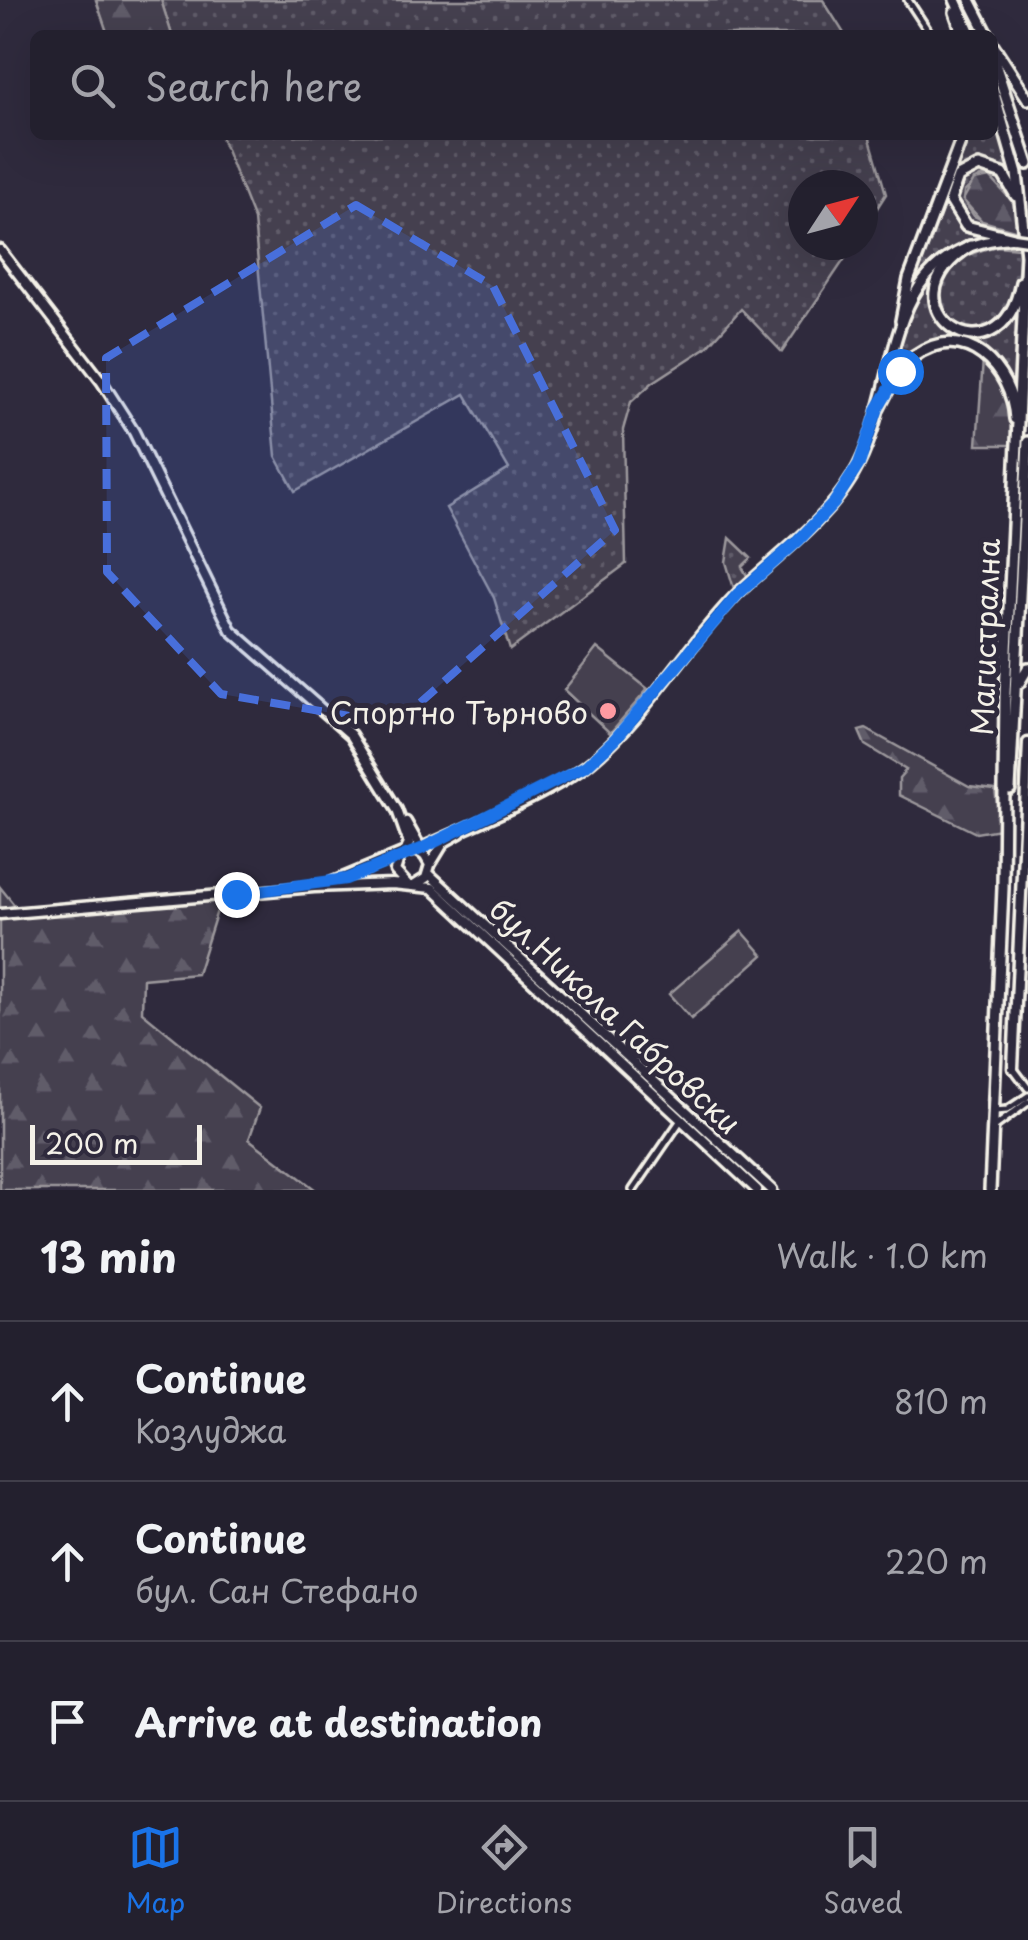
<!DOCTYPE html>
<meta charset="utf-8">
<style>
:root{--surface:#23202e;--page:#2f2d3a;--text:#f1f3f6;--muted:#a3a3aa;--line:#403e4a;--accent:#1a73e8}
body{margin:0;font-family:"Playpen Sans",sans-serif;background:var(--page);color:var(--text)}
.compass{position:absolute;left:788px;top:170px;width:90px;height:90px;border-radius:50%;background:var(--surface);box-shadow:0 10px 40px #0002;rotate:54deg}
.scale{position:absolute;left:30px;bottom:25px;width:172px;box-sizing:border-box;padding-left:10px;border:5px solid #f4f1e8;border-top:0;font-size:28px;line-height:35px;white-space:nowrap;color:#f4f1e8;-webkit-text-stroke:8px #2f2a3d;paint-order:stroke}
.stop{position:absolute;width:30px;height:30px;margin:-22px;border:8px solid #1a73e8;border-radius:50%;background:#fff}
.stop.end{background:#1a73e8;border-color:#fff;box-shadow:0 2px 10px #0008}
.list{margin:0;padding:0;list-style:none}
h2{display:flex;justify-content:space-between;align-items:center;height:130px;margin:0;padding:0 40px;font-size:42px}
h2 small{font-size:32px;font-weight:400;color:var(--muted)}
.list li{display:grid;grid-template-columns:65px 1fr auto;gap:30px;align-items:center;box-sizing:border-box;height:160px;padding:0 40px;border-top:2px solid var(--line)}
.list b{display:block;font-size:38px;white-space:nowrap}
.list p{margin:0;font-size:32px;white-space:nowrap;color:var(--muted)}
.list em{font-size:32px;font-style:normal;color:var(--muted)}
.icon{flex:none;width:55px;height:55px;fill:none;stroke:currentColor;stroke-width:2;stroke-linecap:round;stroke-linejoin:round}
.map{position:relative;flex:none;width:1028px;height:1190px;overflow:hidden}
.search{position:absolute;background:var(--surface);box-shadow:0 10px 40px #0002;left:30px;right:30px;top:30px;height:110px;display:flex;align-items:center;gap:25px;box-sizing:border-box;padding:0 35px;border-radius:15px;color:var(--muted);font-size:38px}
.sheet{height:610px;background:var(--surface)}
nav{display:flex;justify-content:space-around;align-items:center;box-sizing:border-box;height:140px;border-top:2px solid var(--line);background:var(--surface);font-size:28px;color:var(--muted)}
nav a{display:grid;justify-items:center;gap:5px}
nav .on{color:var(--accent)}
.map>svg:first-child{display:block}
.grass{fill:url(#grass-dots);stroke:#9c989c;stroke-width:2.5}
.forest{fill:url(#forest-firs);stroke:#9c989c;stroke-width:2.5}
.park{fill:#454050;stroke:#9c989c;stroke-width:2.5}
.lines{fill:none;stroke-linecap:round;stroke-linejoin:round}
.street-casing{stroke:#f4f1e8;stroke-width:12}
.secondary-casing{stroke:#f4f1e8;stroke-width:15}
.primary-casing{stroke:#f4f1e8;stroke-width:16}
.street{stroke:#2f2a3d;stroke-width:5}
.secondary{stroke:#2f2a3d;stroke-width:8}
.primary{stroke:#2f2a3d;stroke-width:9}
.secondary-bridge-casing{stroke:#f4f1e8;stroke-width:15;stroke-linecap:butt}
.secondary-bridge{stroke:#2f2a3d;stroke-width:8}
.route{stroke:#1a73e8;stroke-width:12}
.marked{fill:#486fdb;fill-opacity:0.2;stroke:#486fdb;stroke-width:8;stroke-dasharray:20 12;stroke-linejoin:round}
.poi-dot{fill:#ff9aa2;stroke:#2f2a3d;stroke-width:4}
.labels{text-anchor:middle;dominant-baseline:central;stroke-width:10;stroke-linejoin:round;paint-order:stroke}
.street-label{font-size:30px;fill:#f4f1e8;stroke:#2f2a3d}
.poi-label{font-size:30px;fill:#f4f1e8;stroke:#2f2a3d;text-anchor:end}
</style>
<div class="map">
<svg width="1028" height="1190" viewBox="0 0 1028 1190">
<defs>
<pattern id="grass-dots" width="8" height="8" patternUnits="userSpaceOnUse" patternTransform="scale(2.5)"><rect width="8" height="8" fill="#454050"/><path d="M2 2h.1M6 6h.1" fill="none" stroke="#605c69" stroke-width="1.8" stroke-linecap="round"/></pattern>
<pattern id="forest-firs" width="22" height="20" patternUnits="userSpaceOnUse" patternTransform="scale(2.5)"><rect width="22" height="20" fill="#454050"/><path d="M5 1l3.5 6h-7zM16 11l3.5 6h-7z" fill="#605c69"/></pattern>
</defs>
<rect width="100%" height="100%" fill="#2f2a3d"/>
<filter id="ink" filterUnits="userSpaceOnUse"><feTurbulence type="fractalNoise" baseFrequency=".01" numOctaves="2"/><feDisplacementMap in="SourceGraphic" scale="20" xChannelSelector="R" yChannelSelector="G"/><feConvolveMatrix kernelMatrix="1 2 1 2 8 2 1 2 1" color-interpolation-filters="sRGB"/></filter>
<g filter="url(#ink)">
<path class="grass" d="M161,0H823L845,35H172Z
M993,102L1015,183L992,165L970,166L948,202C953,224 966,231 986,236L946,253L915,285L911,283L966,135H993Z
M220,135H869L886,194L863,230V185H803V245H854L782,352L741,309L707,347L652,383L631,402L623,430L626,564L510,650L494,598L446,508L509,469L465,394L295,491L276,456L254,220Z
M978,170L1003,178L1014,197L1009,199L990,177H980L964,192L963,200L974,216L1004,230L971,226L954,205L959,181Z
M997,246L1019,248C1021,420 853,277 997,246Z
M938,270C914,337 979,365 1022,304L1015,401L1009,378L980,349L928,346L889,381L911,308Z
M730,538L751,558L742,567L749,579L735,592L726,562Z"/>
<path class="forest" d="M96,0H161L172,35H108Z
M990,177L1009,198L1014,197L1018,231L982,221L963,200L974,180Z
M983,360C1008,386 1011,410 1011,445H977Z
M866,729L969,786L995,789L1000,829L976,833L899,795V778L906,770L865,745L859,731Z
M0,887L20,912L222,895L197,974L143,979L142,1012L260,1108L249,1139L316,1190H0Z"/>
<path class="park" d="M597,648L648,689L610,733L564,690Z
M742,931L763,955L691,1019L669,994Z"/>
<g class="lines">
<defs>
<path id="street" d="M908,0L931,35
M1013,1068L1028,1088
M995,1111L1007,1110L1028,1096
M993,1128L1028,1102
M633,1190L681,1120"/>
<path id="secondary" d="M0,250L102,382L134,432L231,630L351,735L397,810L409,844L405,852
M406,822L430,865L426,878L415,885
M417,850C467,827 551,795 592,761C648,714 685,647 736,595C776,556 822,526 852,477C905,390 873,249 1010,238
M400,855L395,871L407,884
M430,865L444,842L460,833
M429,874L772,1190
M333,882L405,852L417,850L425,856
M0,914L314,887L392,884L432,888L757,1190
M1013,1068L1028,743"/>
<path id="primary" d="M955,0L971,35
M970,0L988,35
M955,12L963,35
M993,45L1028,99
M993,58L1028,164
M1014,238L966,226L950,200L958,177L979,166L1003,174L1016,196
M970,246C875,306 1000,392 1021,282
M901,321L909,279L963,135
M879,408C888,390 897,369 914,356C965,319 1012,369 1015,419
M1019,683L1028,668
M1010,789L1028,442
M990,1190L1003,888L1005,693L1026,255L1017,174L993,90"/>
</defs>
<use href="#street" class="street-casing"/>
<use href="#secondary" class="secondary-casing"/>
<use href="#primary" class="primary-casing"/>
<use href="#street" class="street"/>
<use href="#secondary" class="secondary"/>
<use href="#primary" class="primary"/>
<defs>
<path id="secondary-bridge" d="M1014,238L1028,240"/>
</defs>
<use href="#secondary-bridge" class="secondary-bridge-casing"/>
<use href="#secondary-bridge" class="secondary-bridge"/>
</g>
</g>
<g class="lines" filter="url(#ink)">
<path class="route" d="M236,894L346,879L421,849L586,766L615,739L738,594L798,541L834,503L859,464L878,408L900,371"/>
</g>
<path class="marked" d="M356,205L493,286L615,530L396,724L221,694L107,572L106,358Z"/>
<circle class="poi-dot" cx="608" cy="711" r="10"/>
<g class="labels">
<g class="street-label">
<text transform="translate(984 637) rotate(-88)">Магистрална</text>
<text transform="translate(616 1015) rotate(43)">бул.Никола Габровски</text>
</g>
<g class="poi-label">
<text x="588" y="711">Спортно Търново</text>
</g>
</g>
</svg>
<svg class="compass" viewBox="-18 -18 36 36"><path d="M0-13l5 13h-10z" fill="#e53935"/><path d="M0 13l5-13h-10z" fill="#a3a3aa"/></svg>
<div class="scale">200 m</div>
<div class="stop" style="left:900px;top:371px"></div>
<div class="stop end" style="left:236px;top:894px"></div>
<div class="search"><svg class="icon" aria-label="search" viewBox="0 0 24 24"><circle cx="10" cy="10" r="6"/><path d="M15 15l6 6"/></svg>Search here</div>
</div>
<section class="sheet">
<h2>13 min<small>Walk · 1.0 km</small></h2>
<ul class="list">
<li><svg class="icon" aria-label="ahead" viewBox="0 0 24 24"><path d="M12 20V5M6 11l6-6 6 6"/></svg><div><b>Continue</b><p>Козлуджа</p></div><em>810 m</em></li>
<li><svg class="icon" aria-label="ahead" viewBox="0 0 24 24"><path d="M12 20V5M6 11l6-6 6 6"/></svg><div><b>Continue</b><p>бул. Сан Стефано</p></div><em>220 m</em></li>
<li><svg class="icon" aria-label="arrive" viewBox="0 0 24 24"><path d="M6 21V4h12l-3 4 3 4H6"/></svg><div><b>Arrive at destination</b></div></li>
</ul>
</section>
<nav>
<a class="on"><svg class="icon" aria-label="map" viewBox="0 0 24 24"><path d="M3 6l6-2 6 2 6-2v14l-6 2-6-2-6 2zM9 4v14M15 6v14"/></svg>Map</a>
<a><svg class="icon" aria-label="directions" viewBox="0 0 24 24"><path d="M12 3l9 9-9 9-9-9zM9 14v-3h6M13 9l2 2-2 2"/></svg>Directions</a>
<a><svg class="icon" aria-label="saved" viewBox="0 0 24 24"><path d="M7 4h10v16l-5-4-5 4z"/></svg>Saved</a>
</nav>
